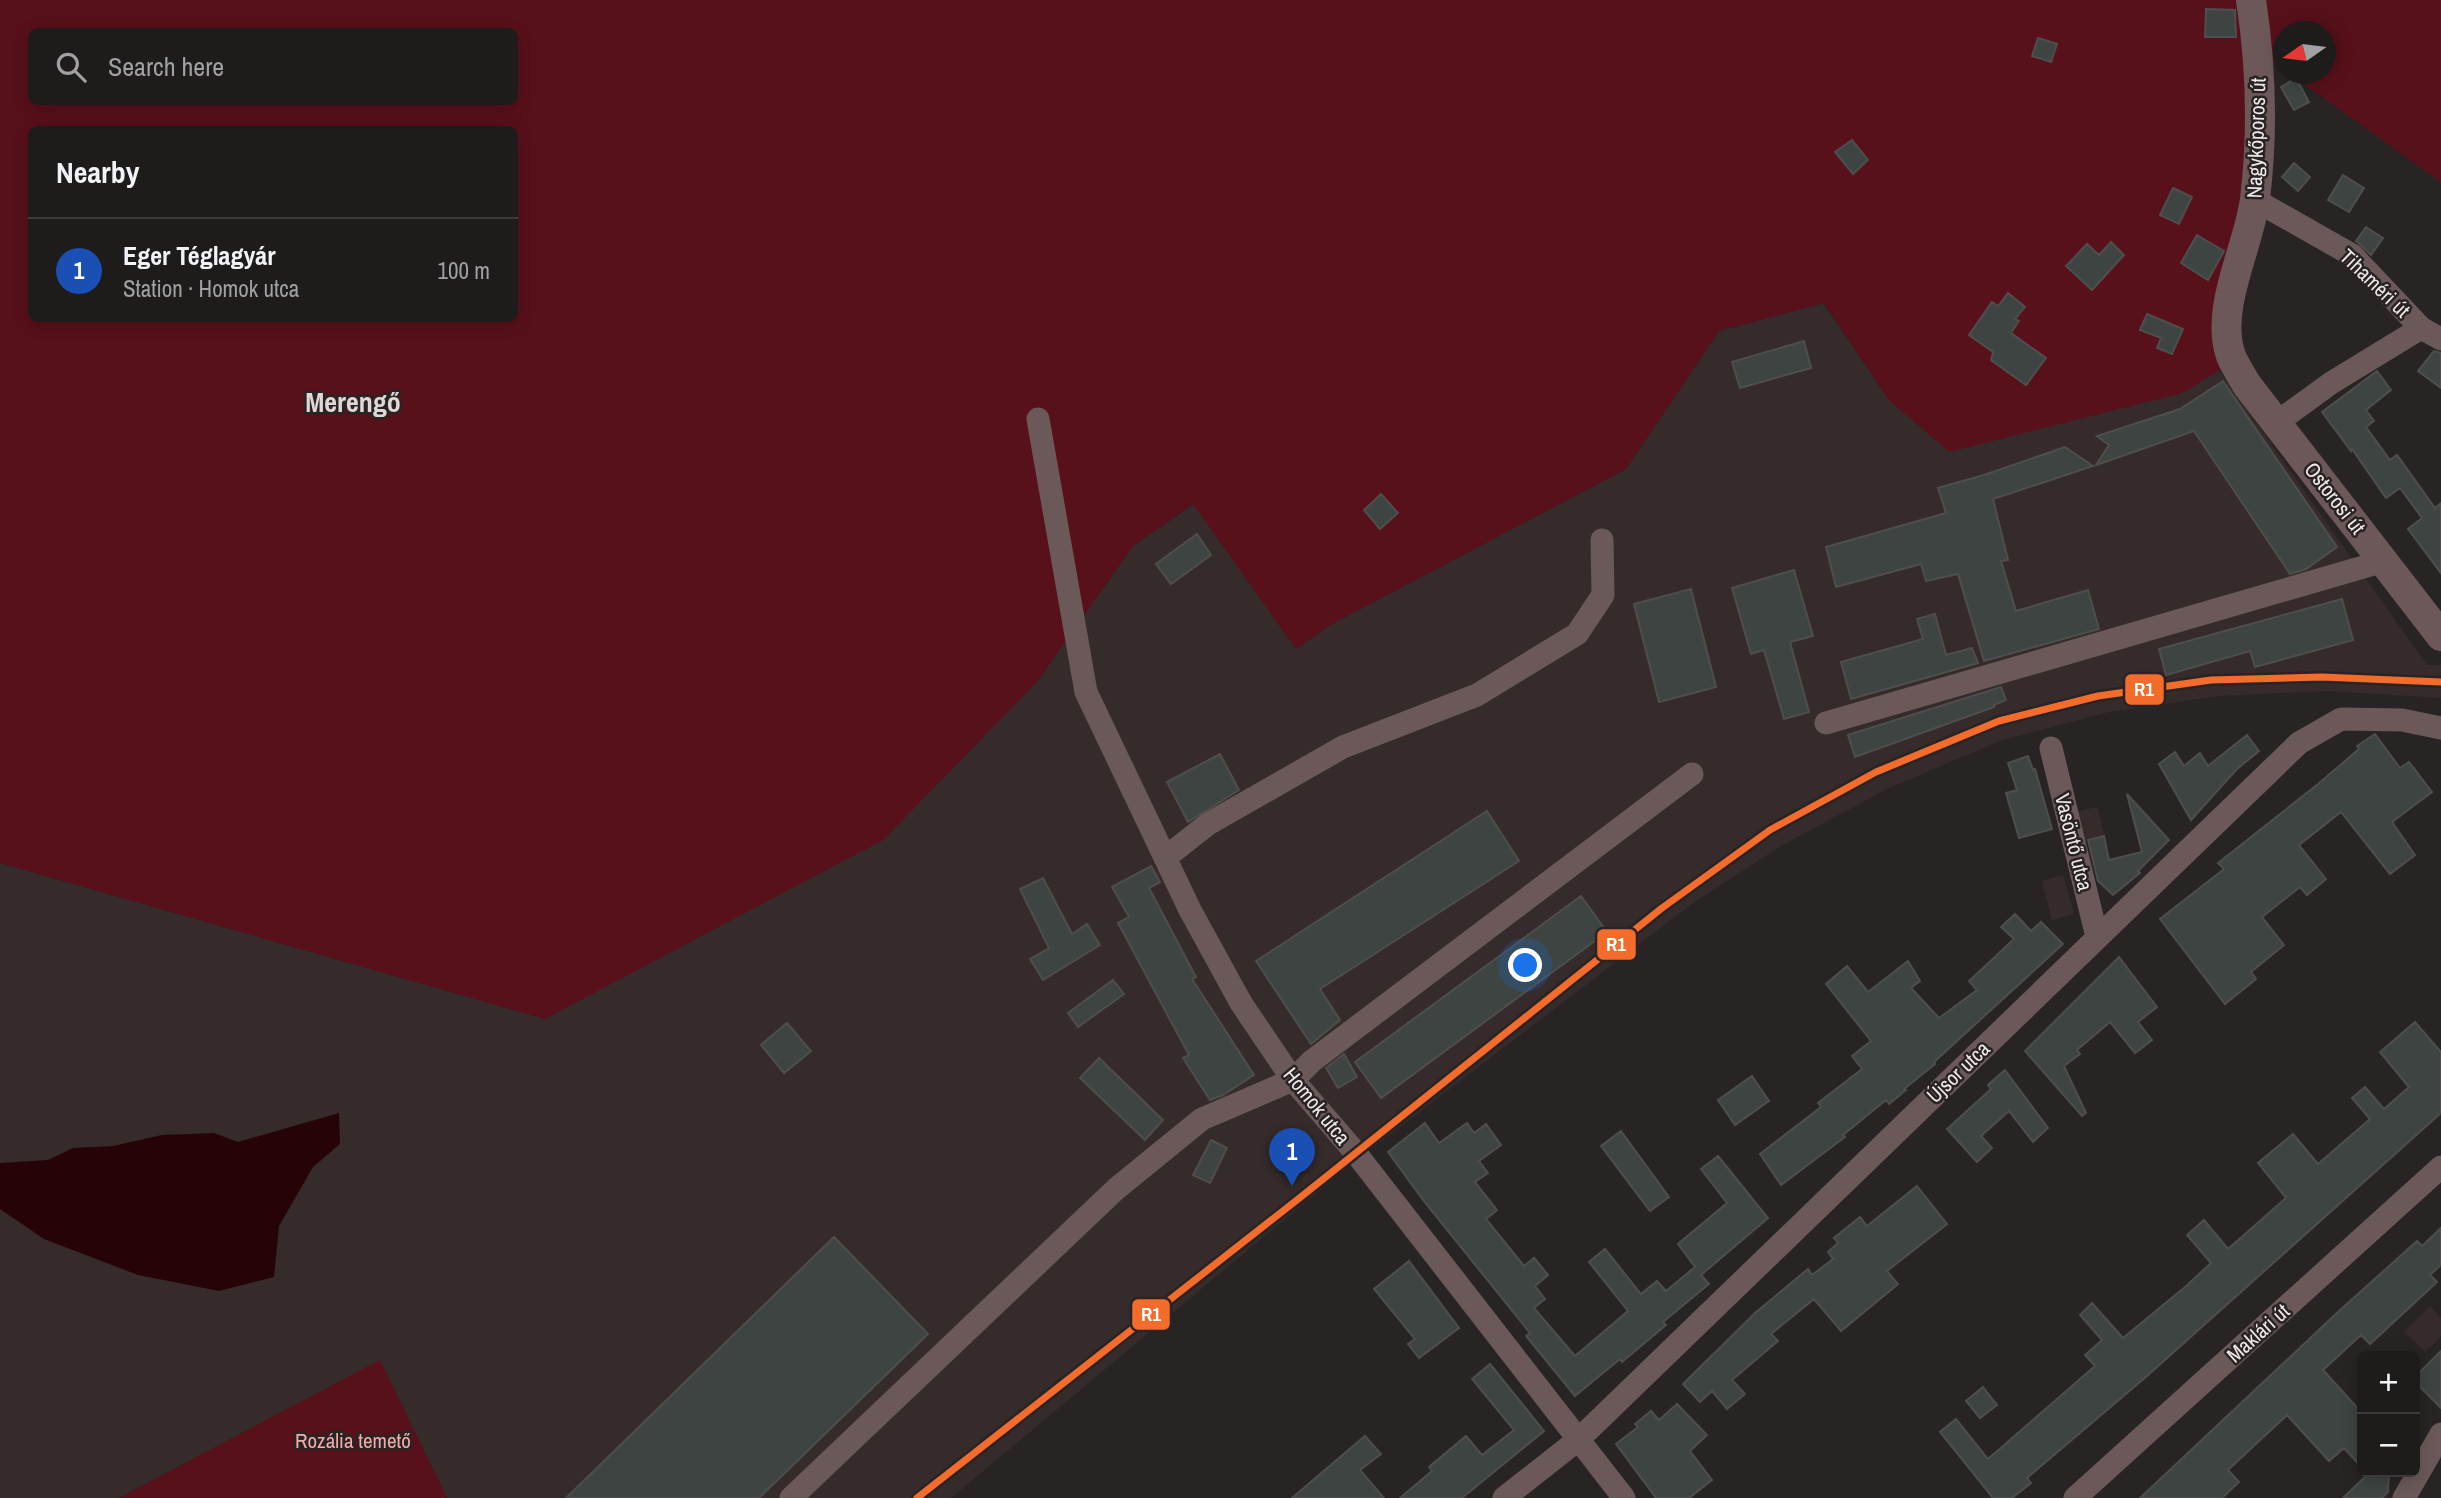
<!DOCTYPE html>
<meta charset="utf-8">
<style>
:root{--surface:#1e1b1b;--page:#262424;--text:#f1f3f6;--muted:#a1a1a3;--line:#3c393a;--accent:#0f766e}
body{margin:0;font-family:"Archivo Narrow",sans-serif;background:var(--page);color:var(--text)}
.controls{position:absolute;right:21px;bottom:21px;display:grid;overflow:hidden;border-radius:10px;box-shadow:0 4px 18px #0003}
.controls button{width:63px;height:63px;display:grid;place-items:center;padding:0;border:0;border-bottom:2px solid var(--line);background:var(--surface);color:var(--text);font:35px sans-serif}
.compass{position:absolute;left:2273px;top:21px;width:63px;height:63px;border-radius:50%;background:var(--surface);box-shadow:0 4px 18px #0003;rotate:256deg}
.you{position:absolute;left:1526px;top:966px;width:24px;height:24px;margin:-18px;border:5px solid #fff;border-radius:50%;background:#1a73e8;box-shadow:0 0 0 10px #1a73e833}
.badge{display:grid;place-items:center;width:46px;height:46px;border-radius:50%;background:var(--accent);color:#fff;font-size:23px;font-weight:700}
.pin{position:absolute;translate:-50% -58px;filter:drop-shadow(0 2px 4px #0008)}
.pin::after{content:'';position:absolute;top:37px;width:24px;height:21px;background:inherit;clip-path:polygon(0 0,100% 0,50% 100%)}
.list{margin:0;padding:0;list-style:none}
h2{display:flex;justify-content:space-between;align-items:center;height:91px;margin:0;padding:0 28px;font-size:30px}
h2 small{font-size:23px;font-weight:400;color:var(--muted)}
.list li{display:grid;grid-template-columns:46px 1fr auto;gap:21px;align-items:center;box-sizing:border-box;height:105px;padding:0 28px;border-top:2px solid var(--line)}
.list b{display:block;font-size:26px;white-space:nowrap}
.list p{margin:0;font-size:23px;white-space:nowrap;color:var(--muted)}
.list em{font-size:23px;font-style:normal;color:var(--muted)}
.icon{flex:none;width:38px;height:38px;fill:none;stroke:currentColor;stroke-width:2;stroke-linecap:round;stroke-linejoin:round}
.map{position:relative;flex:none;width:2441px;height:1498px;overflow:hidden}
.search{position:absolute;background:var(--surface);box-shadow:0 4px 18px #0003;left:28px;top:28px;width:490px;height:77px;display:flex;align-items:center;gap:18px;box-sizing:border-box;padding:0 24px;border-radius:10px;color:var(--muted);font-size:26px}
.panel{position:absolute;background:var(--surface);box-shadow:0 4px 18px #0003;left:28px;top:126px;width:490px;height:196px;border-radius:10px}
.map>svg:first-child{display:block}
.built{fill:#362b2b}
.green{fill:#58101a;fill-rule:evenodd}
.water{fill:#250306}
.building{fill:#3d4441;stroke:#4e4e4d;stroke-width:2}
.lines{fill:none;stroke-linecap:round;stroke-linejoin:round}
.minor{stroke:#6b5959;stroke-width:23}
.major{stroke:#6c5859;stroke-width:30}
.rail-1-casing{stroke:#292323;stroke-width:12}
.rail-1{stroke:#f36c2b;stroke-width:7}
.labels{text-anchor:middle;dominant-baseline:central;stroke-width:5;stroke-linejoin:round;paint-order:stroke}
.street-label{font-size:21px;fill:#eee9e9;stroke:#292323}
.park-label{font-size:21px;fill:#f4aaa9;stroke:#292323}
.district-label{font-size:28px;font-weight:bold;fill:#e0d7d7;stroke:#292323}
.line-badge{stroke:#292323;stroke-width:2.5}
.badge-label{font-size:19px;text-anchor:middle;font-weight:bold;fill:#fff}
</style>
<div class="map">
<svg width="2441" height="1498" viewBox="0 0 2441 1498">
<rect width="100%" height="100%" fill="#282424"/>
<path class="built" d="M1823,303L1889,400L2182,393L2219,370L2427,665H2441V698L2328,691L2219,696L2109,712L2002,740L1887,789L1781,846L1693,903L1346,1168L951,1498H447L379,1361L119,1498H0V863L545,1019L1036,683L1133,546L1194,504L1296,649L1332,624L1626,469L1719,331Z
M2098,807L2104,836L2086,840L2078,811Z
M2063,875L2074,914L2052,920L2042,881Z
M2430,1306L2441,1318V1336L2425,1352L2404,1332Z"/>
<path class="green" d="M0,0H2441V182L2290,74H2326V32H2284L2283,69L2273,62L2242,305L2239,338L2247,361L2219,370L2183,393L1949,452L1889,400L1824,303L1719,331L1626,469L1332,624L1296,649L1193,504L1133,546L1036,683L883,840L545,1019L0,863ZM32,32H514V102H32ZM32,130H514V318H32Z
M380,1360L447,1498H119Z"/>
<path class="water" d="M339,1113L340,1144L313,1167L279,1226L274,1277L219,1291L138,1275L44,1239L0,1209V1163L48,1160L73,1148L113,1146L162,1135L214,1133L238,1142Z"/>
<path class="building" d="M2206,9L2235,10L2236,37H2205Z
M2038,38L2057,44L2051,62L2032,56Z
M2296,78L2309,102L2294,110L2281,87Z
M1852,140L1868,160L1853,174L1835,152Z
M2294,163L2310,177L2298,191L2282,177Z
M2343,175L2364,188L2349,212L2328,200Z
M2173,188L2192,197L2179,224L2160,215Z
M2366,227L2383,238L2371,255L2356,241Z
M2197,235L2224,251L2208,280L2181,263Z
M2111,242L2124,255L2092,290L2066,266L2087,244L2099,255Z
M2008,293L2025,307L2015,319L2019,321L2011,333L2046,358L2026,385L1991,360L1993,352L1969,335L1992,302L1998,306Z
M2147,314L2183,329L2172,354L2157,348L2161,338L2140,330Z
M1804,341L1811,368L1740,388L1732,362Z
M2434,351L2441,353V388L2418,371Z
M2377,371L2391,390L2366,410L2374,421L2366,427L2390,460L2397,455L2435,508L2441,503V573L2408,529L2422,518L2400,488L2386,498L2352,449L2351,451L2322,412Z
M2223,381L2337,547L2306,569L2290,574L2194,431L2096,465L2109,445L2097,436L2180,409Z
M2065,447L2093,466L1993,499L2008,560L2001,561L2016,611L2088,590L2099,629L1984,661L1958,574L1926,581L1921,564L1836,587L1826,547L1946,513L1938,488L1984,475Z
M1381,494L1398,513L1380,529L1364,510Z
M1197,534L1211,555L1171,584L1156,564Z
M1794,570L1813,636L1790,642L1809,712L1784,719L1764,650L1751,654L1732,588Z
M1691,589L1716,687L1659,702L1634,604Z
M2342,599L2353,640L2255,667L2250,651L2166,675L2159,649Z
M1935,614L1946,655L1972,648L1978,663L1851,699L1841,662L1923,639L1917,619Z
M2001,687L2006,700L1994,705V707L1855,757L1848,735Z
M2375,734L2400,768L2409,762L2432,792L2392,822L2415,855L2390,874L2341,812L2299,845L2326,879L2307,895L2300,887L2262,917L2284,945L2251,972L2256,979L2225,1004L2160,919L2224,869L2218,863L2318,784L2359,749L2357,746Z
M2247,735L2259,751L2237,769L2191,820L2159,764L2175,752L2184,766L2200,753L2208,766Z
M1220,754L1239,790L1188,822L1167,782Z
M2028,756L2033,770L2035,769L2052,829L2019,838L2006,793L2017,790L2008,763Z
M2127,794L2169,840L2138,871L2140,873L2113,895L2098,881L2088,840L2104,836L2109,860L2142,852Z
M1487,811L1519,861L1320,989L1340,1020L1311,1044L1256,961Z
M1151,866L1160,882L1149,888L1196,977L1192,979L1254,1075L1223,1095L1210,1100L1183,1058L1189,1055L1118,923L1129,917L1112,887Z
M1043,878L1072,934L1087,924L1100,945L1043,980L1030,959L1049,948L1020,889Z
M1581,896L1607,932L1381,1098L1355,1062Z
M2015,914L2031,931L2041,922L2063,944L1934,1062L1935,1064L1904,1089L1906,1090L1889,1104L1886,1100L1843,1135L1845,1137L1781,1185L1760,1154L1821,1107L1818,1103L1862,1069L1852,1056L1871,1041L1826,984L1847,966L1868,992L1908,961L1920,981L1911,988L1939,1018L1977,990L1969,981L2014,939L2001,927Z
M2119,957L2157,1007L2138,1022L2152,1040L2135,1053L2110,1022L2077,1050L2080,1054L2064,1066L2086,1113L2082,1116L2025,1051Z
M1113,980L1124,994L1078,1027L1068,1013Z
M2415,1022L2441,1052V1113L2147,1376L2027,1478L2031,1483L2012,1498H1993L1940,1432L1956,1419L1988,1459L2095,1366L2085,1355L2102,1340L2080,1315L2092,1303L2123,1338L2185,1287L2211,1263L2187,1235L2204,1220L2228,1249L2286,1198L2258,1163L2293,1134L2318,1164L2370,1119L2352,1098L2365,1087L2384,1109L2409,1087L2380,1052Z
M787,1023L811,1051L784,1073L761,1045Z
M1344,1054L1357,1077L1338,1088L1326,1068Z
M1099,1058L1163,1120L1145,1140L1080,1078Z
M2005,1070L2048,1128L2033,1142L2009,1111L1981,1136L1992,1148L1977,1162L1947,1129L1991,1089L1988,1085Z
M1752,1076L1769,1101L1735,1125L1718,1100Z
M1425,1123L1439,1143L1467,1123L1474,1133L1486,1124L1501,1145L1479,1161L1488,1173L1475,1182L1497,1210L1486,1219L1524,1266L1534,1258L1548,1275L1535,1286L1545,1299L1534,1308L1575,1356L1628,1311L1589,1262L1605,1249L1641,1294L1657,1281L1666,1291L1695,1267L1678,1244L1727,1203L1701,1169L1718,1156L1768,1218L1701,1275L1709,1284L1663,1322L1666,1325L1622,1362L1620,1359L1575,1396L1526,1336L1530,1333L1423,1200L1388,1152Z
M1621,1131L1669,1197L1650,1211L1601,1146Z
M1211,1140L1227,1148L1210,1183L1193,1175Z
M1917,1186L1947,1224L1887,1271L1898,1284L1841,1331L1814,1299L1771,1334L1778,1341L1732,1380L1745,1394L1727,1409L1712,1391L1700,1402L1683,1384L1755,1313L1808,1269L1812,1275L1833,1259L1828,1252L1838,1243L1834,1238L1860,1217L1867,1226Z
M2441,1228V1265L2430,1275L2437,1282L2370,1344L2361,1335L2323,1370L2362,1413V1468L2344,1448L2329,1461L2287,1415L2228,1470L2239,1482L2222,1498H2140L2339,1311L2417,1241L2422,1246Z
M834,1237L928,1334L759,1498H566Z
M1409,1261L1459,1328L1419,1358L1408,1344L1415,1339L1374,1289Z
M2441,1351V1408L2415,1382V1377Z
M1490,1364L1544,1431L1462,1498H1400L1432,1471L1429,1467L1466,1436L1482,1455L1514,1430L1472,1379Z
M1983,1387L1997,1405L1980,1418L1966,1401Z
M1677,1404L1707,1435L1690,1451L1712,1480L1689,1498H1656L1616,1444L1638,1427L1635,1424L1651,1411L1659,1420Z
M1365,1436L1381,1454L1360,1470L1384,1498H1292Z
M2370,1472H2389L2388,1492L2382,1498H2343Z"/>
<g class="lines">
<path class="minor" d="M2255,200L2352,255L2421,328
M1038,419L1086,692L1190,910L1241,1003L1293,1080L1355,1152L1624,1498
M2276,423L2331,383L2421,328L2441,339
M1826,723L2384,561
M2051,748L2097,937
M1165,858L1208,824L1343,747L1477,695L1577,634L1603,595L1602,540
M791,1498L1116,1189L1202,1119L1293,1080L1312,1061L1692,774
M1504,1498L1579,1439L2299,743L2341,719L2402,720L2441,728
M2075,1498L2441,1167
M2404,1498L2441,1434"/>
<path class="major" d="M2251,0C2261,65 2263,133 2255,199C2249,247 2214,309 2231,356C2235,366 2242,376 2247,385L2441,636"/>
<defs>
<path id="rail-1" d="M917,1498L1302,1196L1662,908L1770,830L1876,772L1999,721L2098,696L2211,680L2322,677L2441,682"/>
</defs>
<use href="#rail-1" class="rail-1-casing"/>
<use href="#rail-1" class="rail-1"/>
</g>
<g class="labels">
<g class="street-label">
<text transform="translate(2256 138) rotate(-88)">Nagykőporos út</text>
<text transform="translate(2375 283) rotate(44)">Tihaméri út</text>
<text transform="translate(2335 498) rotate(52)">Ostorosi út</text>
<text transform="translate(2074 842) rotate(76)">Vasöntő utca</text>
<text transform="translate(1958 1072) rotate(-44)">Újsor utca</text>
<text transform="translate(1317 1106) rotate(51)">Homok utca</text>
<text transform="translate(2258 1333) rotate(-42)">Maklári út</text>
</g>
<g class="park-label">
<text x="353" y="1440">Rozália temető</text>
</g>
<g class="district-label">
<text x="353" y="402">Merengő</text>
</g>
</g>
<g class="line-badge">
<rect x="2124" y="673" width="41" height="33" rx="7" fill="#f36c2b"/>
<rect x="1596" y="928" width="41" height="33" rx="7" fill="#f36c2b"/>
<rect x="1131" y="1298" width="40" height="33" rx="7" fill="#f36c2b"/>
</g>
<g class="badge-label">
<text x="2144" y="696">R1</text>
<text x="1616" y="951">R1</text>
<text x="1151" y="1321">R1</text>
</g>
</svg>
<div class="controls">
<button>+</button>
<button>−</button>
</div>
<svg class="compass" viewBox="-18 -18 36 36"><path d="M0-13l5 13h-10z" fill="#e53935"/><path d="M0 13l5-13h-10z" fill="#a1a1a3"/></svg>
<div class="you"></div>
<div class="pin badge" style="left:1292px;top:1186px;background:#1a4fb4">1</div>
<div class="search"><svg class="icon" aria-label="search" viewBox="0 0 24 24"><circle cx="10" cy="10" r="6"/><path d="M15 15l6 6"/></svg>Search here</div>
<section class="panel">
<h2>Nearby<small></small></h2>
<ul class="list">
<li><span class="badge" style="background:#1a4fb4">1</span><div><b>Eger Téglagyár</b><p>Station · Homok utca</p></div><em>100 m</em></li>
</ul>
</section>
</div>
